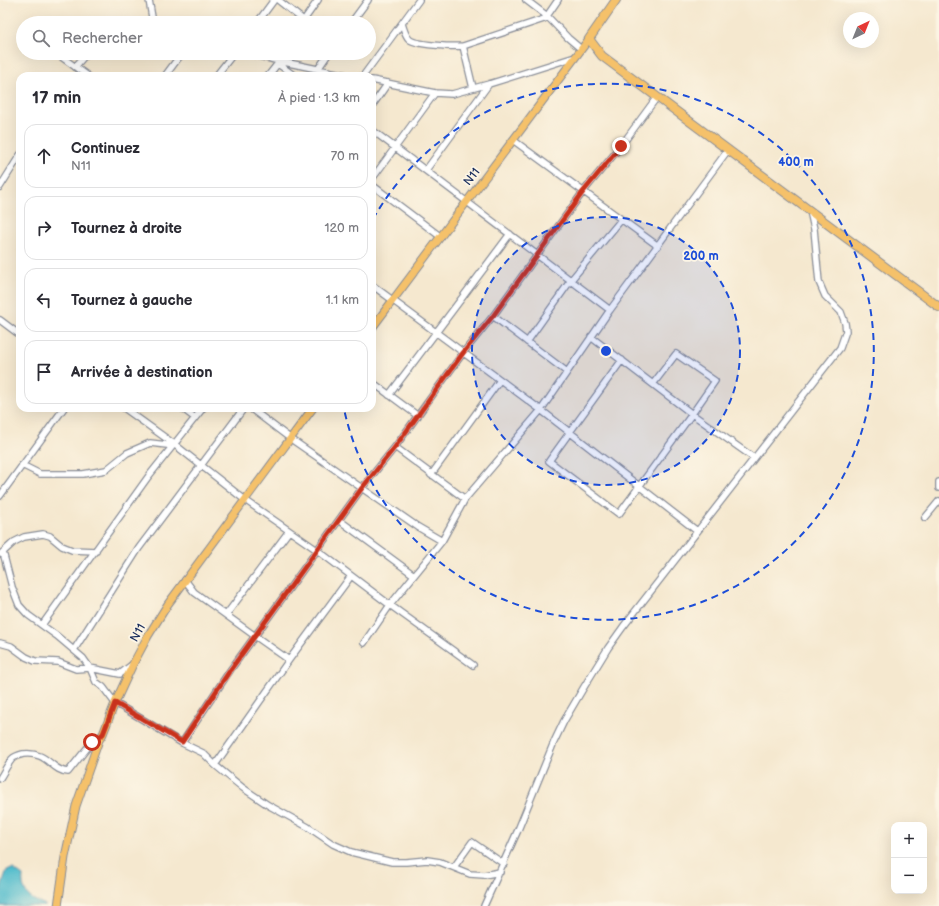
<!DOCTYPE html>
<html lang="fr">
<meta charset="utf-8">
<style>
:root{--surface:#fff;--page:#f7f7f7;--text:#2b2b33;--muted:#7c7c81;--line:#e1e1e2}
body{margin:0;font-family:"Balsamiq Sans",sans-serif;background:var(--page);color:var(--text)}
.controls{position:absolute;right:12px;bottom:12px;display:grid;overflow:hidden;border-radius:8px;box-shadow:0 4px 16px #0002}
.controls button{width:36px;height:36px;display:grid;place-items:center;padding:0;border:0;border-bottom:1px solid var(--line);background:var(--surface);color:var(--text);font:20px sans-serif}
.compass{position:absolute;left:843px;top:12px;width:36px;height:36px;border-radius:50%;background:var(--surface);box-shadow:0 4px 16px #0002;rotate:43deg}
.stop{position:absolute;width:12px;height:12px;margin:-9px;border:3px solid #c8321e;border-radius:50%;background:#fff}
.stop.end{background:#c8321e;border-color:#fff;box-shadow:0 1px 4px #0008}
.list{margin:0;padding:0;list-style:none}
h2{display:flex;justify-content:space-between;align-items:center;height:52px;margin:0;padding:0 16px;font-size:17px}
h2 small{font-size:13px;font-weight:400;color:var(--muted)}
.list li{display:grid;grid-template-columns:26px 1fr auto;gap:12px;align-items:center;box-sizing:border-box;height:64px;margin:0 8px 8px;padding:0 8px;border:1px solid var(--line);border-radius:12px}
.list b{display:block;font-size:15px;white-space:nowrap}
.list p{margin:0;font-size:13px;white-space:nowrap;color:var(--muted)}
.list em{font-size:13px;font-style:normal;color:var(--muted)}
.icon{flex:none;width:22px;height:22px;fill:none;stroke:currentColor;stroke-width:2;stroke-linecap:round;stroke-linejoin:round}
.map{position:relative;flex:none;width:939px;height:906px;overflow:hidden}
.search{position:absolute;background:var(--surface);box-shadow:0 4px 16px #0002;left:16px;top:16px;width:360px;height:44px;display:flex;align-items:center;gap:10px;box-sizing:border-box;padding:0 14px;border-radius:22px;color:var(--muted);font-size:15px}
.panel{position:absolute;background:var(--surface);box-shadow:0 4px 16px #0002;left:16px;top:72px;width:360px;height:340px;border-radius:12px}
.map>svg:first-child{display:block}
.water{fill:#50bbcc;stroke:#367595}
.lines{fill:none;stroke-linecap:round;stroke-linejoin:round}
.minor-casing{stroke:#888c96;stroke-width:8}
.major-casing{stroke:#888c96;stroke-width:9}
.highway-casing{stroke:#888c96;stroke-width:10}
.minor{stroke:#fff;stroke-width:5.5}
.major{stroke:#f5c16b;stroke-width:7}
.highway{stroke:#f5c16b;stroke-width:8}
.route{stroke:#c8321e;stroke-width:5}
.ring{fill:none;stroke:#1d4ed8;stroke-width:2;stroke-dasharray:7 5}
.labels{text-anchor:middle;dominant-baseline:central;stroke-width:3.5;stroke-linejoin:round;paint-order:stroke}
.street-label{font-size:12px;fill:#1b2f5e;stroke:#fcf5e5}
.centre{fill:#1d4ed8;stroke:#fcf5e5;stroke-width:2}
.ring-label{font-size:12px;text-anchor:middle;font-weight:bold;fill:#1d4ed8;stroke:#fcf5e5;stroke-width:3.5;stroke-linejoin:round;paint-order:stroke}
</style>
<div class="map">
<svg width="939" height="906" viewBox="0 0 939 906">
<rect width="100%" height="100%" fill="#fcf5e5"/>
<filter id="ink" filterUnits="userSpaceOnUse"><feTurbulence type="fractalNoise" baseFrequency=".025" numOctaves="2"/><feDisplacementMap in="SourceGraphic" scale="8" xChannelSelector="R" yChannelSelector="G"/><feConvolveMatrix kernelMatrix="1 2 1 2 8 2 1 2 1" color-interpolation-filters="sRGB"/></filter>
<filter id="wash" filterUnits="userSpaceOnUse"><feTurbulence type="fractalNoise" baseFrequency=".012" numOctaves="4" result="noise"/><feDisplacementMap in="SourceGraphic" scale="16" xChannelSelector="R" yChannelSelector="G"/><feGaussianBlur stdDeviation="0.9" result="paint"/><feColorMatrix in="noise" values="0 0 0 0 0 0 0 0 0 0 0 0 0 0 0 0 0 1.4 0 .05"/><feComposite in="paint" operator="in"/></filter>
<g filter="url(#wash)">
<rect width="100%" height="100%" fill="#f5e8cf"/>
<path class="water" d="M13,869L23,876C21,892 30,900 44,904L46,906H0C0,890 1,885 7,870Z"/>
</g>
<g filter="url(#ink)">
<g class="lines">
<defs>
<path id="minor" d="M149,0L153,23
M278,0L307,23
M526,0L547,16L568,38L581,49
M304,20L318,0
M257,23L274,0
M351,23L368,0
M402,24C404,29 405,35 409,39C414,45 454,47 463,46L544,19L547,16L558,0
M463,46L473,88
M56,53L88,76
M246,53L279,61L351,76
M278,64L295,76
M75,67L87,53
M318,69L329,53
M165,76L182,53
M216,76L234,53
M268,76L279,62
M363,76L419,0
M372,80L435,93L452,94L489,84L575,57
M372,106L388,83
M372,130L610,310
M513,140L658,246
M426,170L489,84
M372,179L435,93
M372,185L441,237
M0,187L20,155
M372,285L541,410L697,531
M493,316L567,372
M0,320L20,335
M591,337L692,414L754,458
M527,342L571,280L621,220
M622,360L549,461L619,514L692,414L715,381L676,354L653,384
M372,382L418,416
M389,395L510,234
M124,408L174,444L245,500L317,550L390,605L473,665
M182,408L195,418
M250,408L291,439L418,527L442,541
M395,447L465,499
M22,465L40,474H83L106,470L127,453L150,443L167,445L172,447
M431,475L500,380
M939,482V488
M0,496L64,408
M925,518L939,501
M339,520L414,575
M3,552L12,587L19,605L28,615L57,636L83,658L90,668L96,682L103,687L115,703L182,743L203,753L215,765L243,788L268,805L308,827L333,844L351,852L392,862H406L427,860L440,862L470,874L484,875L500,872
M1,554L14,542L24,537L43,534L50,536L62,546L72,550L96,551
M226,615L289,531
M42,625L148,477L203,408
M0,643L11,646L26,657L35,661L58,662L76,669L90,668L120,674L133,664
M364,643L390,605L442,541L465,499L541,410L610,310L728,150
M74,650L139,548L244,408
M289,660L255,636L362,488L395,447L463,353L493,316L583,192L621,146L657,97
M182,743L231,669L255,636L194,592L185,580
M215,765L289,660L351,576
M0,778C4,772 7,765 12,759C15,756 19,755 23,754C48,751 51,771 68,772L92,742L100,736
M454,867L472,842L504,864
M484,906L518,830L554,742L564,721L584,687L608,648L623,627L840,348L846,331L845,323L841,312L825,296L819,282L814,229L810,211"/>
<path id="major" d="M372,328L589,39
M58,906L65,857L76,806L99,740L103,734L115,703L133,664L148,636L168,604L313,408"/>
<path id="highway" d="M616,0L589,39L602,56L939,307"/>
</defs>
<use href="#minor" class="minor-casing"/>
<use href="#major" class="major-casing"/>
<use href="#highway" class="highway-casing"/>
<use href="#minor" class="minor"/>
<use href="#major" class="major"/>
<use href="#highway" class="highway"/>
</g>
</g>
<g class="lines" filter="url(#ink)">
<path class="route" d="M92,742L103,734L115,703L182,742L231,669L362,488L395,447L463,353L493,316L583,192L621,146"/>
</g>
<circle cx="606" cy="351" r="134" fill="#1d4ed8" fill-opacity=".12"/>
<g class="ring">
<circle cx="606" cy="351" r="134"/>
<path d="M373 219A268 268 0 1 1 344 409"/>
</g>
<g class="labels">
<g class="street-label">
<text transform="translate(472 177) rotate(-52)">N11</text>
<text transform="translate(138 633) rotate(-60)">N11</text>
</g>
</g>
<circle cx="606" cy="351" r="6" class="centre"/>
<g class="ring-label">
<text x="796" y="166">400 m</text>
<text x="701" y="260">200 m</text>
</g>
</svg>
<div class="controls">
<button>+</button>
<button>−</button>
</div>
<svg class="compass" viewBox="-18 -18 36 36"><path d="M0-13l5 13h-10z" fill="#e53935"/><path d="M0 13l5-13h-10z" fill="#7c7c81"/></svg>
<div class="stop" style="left:92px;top:742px"></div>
<div class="stop end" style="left:621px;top:146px"></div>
<div class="search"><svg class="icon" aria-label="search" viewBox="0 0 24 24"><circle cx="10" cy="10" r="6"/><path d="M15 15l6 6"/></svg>Rechercher</div>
<section class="panel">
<h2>17 min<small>À pied · 1.3 km</small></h2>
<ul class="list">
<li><svg class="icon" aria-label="ahead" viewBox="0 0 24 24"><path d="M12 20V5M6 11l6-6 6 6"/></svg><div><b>Continuez</b><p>N11</p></div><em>70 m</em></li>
<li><svg class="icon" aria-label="right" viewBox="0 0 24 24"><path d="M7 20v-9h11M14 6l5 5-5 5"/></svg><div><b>Tournez à droite</b></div><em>120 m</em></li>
<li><svg class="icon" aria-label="left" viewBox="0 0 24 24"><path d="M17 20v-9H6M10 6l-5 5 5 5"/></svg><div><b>Tournez à gauche</b></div><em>1.1 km</em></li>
<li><svg class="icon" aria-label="arrive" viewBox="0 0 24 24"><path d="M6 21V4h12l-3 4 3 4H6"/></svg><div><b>Arrivée à destination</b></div></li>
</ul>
</section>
</div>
